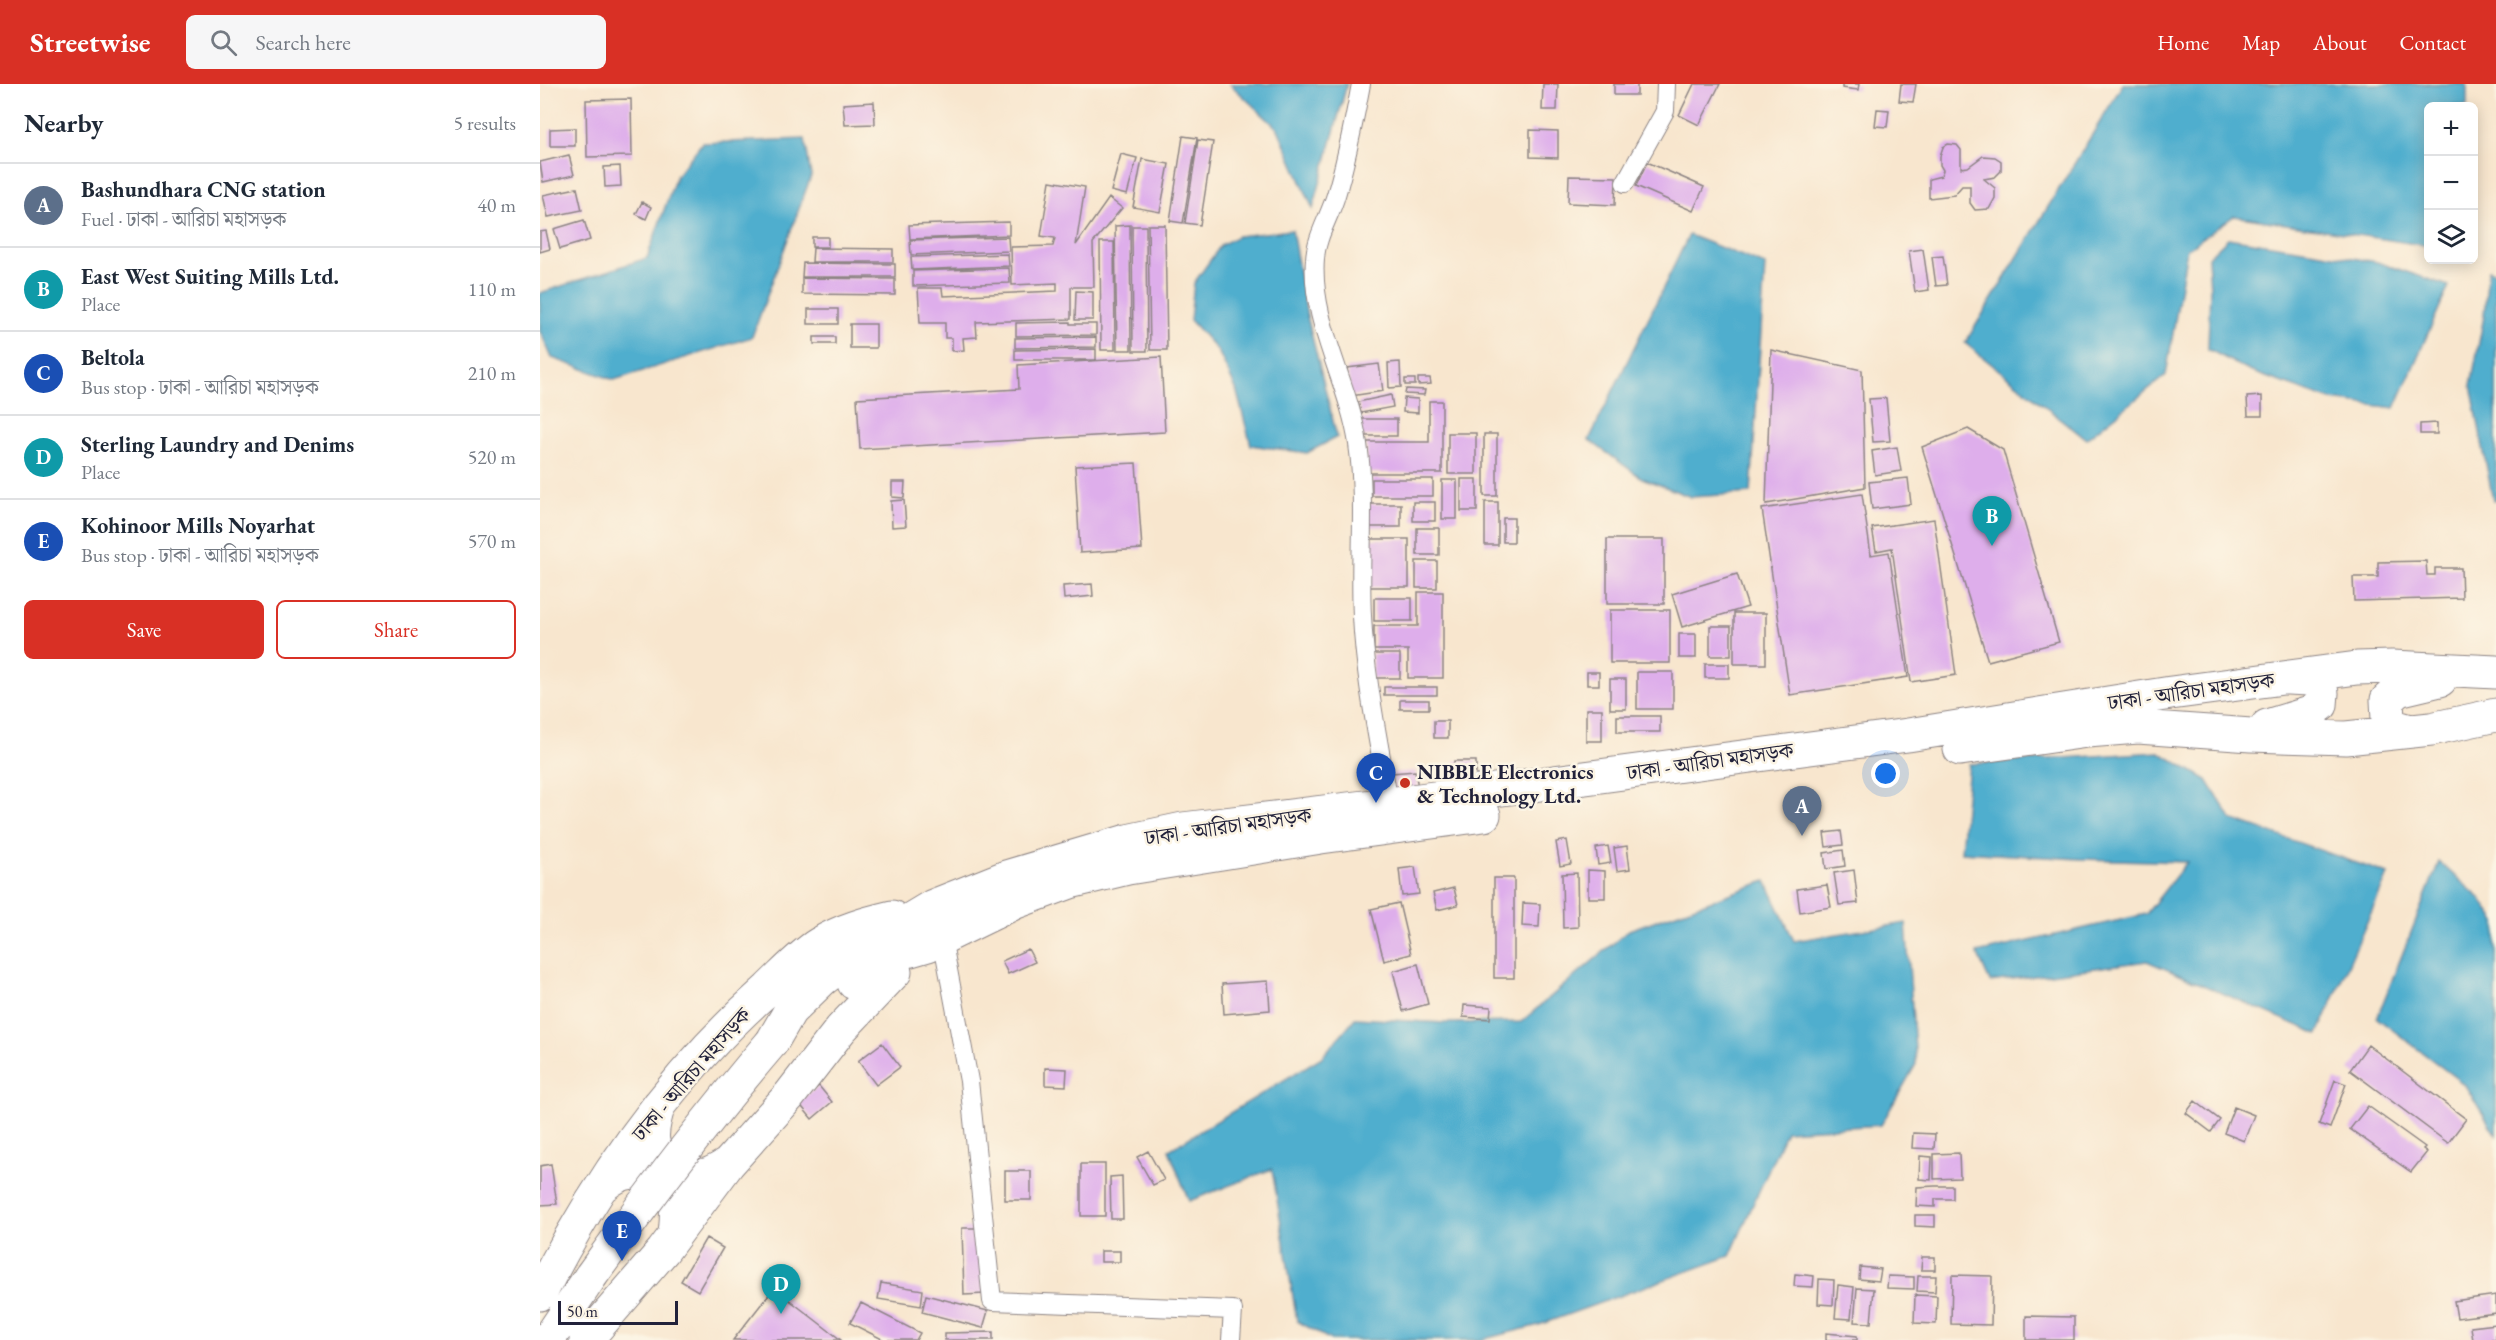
<!DOCTYPE html>
<meta charset="utf-8">
<style>
:root{--surface:#fff;--page:#f6f6f7;--text:#1f2937;--muted:#747a83;--line:#e0e1e3;--accent:#d93025}
body{margin:0;font-family:"EB Garamond","Noto Serif Bengali",serif;background:var(--page);color:var(--text)}
.controls{position:absolute;right:18px;top:18px;display:grid;overflow:hidden;border-radius:9px;box-shadow:0 3px 15px #0003}
.controls button{width:54px;height:54px;display:grid;place-items:center;padding:0;border:0;border-bottom:2px solid var(--line);background:var(--surface);color:var(--text);font:30px sans-serif}
.scale{position:absolute;left:18px;bottom:15px;width:120px;box-sizing:border-box;padding-left:6px;border:3px solid #22223b;border-top:0;font-size:16px;line-height:21px;white-space:nowrap;color:#22223b;-webkit-text-stroke:4px #fcf5e5;paint-order:stroke}
.you{position:absolute;left:1346px;top:690px;width:21px;height:21px;margin:-15px;border:4px solid #fff;border-radius:50%;background:#1a73e8;box-shadow:0 0 0 9px #1a73e833}
.badge{display:grid;place-items:center;width:39px;height:39px;border-radius:50%;background:var(--accent);color:#fff;font-size:20px;font-weight:700}
.pin{position:absolute;translate:-50% -50px;filter:drop-shadow(0 2px 3px #0008)}
.pin::after{content:'';position:absolute;top:32px;width:21px;height:18px;background:inherit;clip-path:polygon(0 0,100% 0,50% 100%)}
.list{margin:0;padding:0;list-style:none}
h2{display:flex;justify-content:space-between;align-items:center;height:78px;margin:0;padding:0 24px;font-size:26px}
h2 small{font-size:20px;font-weight:400;color:var(--muted)}
.list li{display:grid;grid-template-columns:39px 1fr auto;gap:18px;align-items:center;box-sizing:border-box;height:84px;padding:0 24px;border-top:2px solid var(--line)}
.list b{display:block;font-size:22px;white-space:nowrap}
.list p{margin:0;font-size:20px;white-space:nowrap;color:var(--muted)}
.list em{font-size:20px;font-style:normal;color:var(--muted)}
.actions{display:flex;gap:12px;padding:18px 24px}
.actions a{flex:1;padding:14px 0;border:2px solid var(--accent);border-radius:9px;text-align:center;font-size:21px;color:var(--accent)}
.actions .main{background:var(--accent);color:#fff}
.icon{flex:none;width:33px;height:33px;fill:none;stroke:currentColor;stroke-width:2;stroke-linecap:round;stroke-linejoin:round}
.map{position:relative;flex:none;width:1956px;height:1256px;overflow:hidden}
header{display:flex;align-items:center;gap:36px;box-sizing:border-box;height:84px;padding:0 30px;background:var(--accent);color:#fff}
header strong{font-size:28px}
nav{display:flex;gap:33px;margin-inline-start:auto;font-size:21px}
.search{width:420px;height:54px;background:var(--page);display:flex;align-items:center;gap:15px;box-sizing:border-box;padding:0 21px;border-radius:9px;color:var(--muted);font-size:22px}
main{display:flex}
aside{flex:1;background:var(--surface)}
.map>svg:first-child{display:block}
.water{fill:#4faece;stroke:#386884;stroke-width:1.5}
.building{fill:#deaeeb}
.lines{fill:none;stroke-linecap:round;stroke-linejoin:round}
.street-casing{stroke:#8d8484;stroke-width:20}
.highway-casing{stroke:#8d8484;stroke-width:35}
.street{stroke:#fff;stroke-width:18}
.highway{stroke:#fff;stroke-width:33}
.highway-bridge-casing{stroke:#8d8484;stroke-width:35;stroke-linecap:butt}
.highway-bridge{stroke:#fff;stroke-width:33}
.poi-dot{fill:#c8321e;stroke:#fcf5e5;stroke-width:2}
.labels{text-anchor:middle;dominant-baseline:central;stroke-width:5;stroke-linejoin:round;paint-order:stroke}
.street-label{font-size:21px;fill:#22223b;stroke:#fcf5e5}
.poi-label{font-size:21px;font-weight:bold;fill:#22223b;stroke:#fcf5e5;text-anchor:start}
</style>
<header>
<strong>Streetwise</strong>
<div class="search"><svg class="icon" aria-label="search" viewBox="0 0 24 24"><circle cx="10" cy="10" r="6"/><path d="M15 15l6 6"/></svg>Search here</div>
<nav><a>Home</a><a>Map</a><a>About</a><a>Contact</a></nav>
</header>
<main>
<aside>
<h2>Nearby<small>5 results</small></h2>
<ul class="list">
<li><span class="badge" style="background:#5c6f8a">A</span><div><b>Bashundhara CNG station</b><p>Fuel · ঢাকা - আরিচা মহাসড়ক</p></div><em>40 m</em></li>
<li><span class="badge" style="background:#0f9aa8">B</span><div><b>East West Suiting Mills Ltd.</b><p>Place</p></div><em>110 m</em></li>
<li><span class="badge" style="background:#1a4fb4">C</span><div><b>Beltola</b><p>Bus stop · ঢাকা - আরিচা মহাসড়ক</p></div><em>210 m</em></li>
<li><span class="badge" style="background:#0f9aa8">D</span><div><b>Sterling Laundry and Denims</b><p>Place</p></div><em>520 m</em></li>
<li><span class="badge" style="background:#1a4fb4">E</span><div><b>Kohinoor Mills Noyarhat</b><p>Bus stop · ঢাকা - আরিচা মহাসড়ক</p></div><em>570 m</em></li>
</ul>
<div class="actions"><a class="main">Save</a><a>Share</a></div>
</aside>
<div class="map">
<svg width="1956" height="1256" viewBox="0 0 1956 1256">
<rect width="100%" height="100%" fill="#fcf5e5"/>
<filter id="ink" filterUnits="userSpaceOnUse"><feTurbulence type="fractalNoise" baseFrequency=".0167" numOctaves="2"/><feDisplacementMap in="SourceGraphic" scale="12" xChannelSelector="R" yChannelSelector="G"/><feConvolveMatrix kernelMatrix="1 2 1 2 8 2 1 2 1" color-interpolation-filters="sRGB"/></filter>
<filter id="wash" filterUnits="userSpaceOnUse"><feTurbulence type="fractalNoise" baseFrequency=".008" numOctaves="4" result="noise"/><feDisplacementMap in="SourceGraphic" scale="24" xChannelSelector="R" yChannelSelector="G"/><feGaussianBlur stdDeviation="1.35" result="paint"/><feColorMatrix in="noise" values="0 0 0 0 0 0 0 0 0 0 0 0 0 0 0 0 0 1.4 0 .05"/><feComposite in="paint" operator="in"/></filter>
<g filter="url(#wash)">
<rect width="100%" height="100%" fill="#f8e6ce"/>
<path class="water" d="M690,0H807L773,125L738,45Z
M1583,0H1927V22H1888V162L1694,132L1647,165L1626,291L1546,355L1425,259Z
M265,55L271,92L212,253L74,296L12,274L0,247V209L107,174L136,92L162,59Z
M752,146L767,232L797,353L767,369L711,361L696,305L678,267L650,236L654,199L681,161L698,152Z
M1149,151L1225,181L1211,409L1151,413L1102,394L1049,356Z
M1688,154L1837,178L1909,202L1855,324L1791,316L1709,287L1668,265L1670,205L1668,173Z
M1948,186L1956,189V416H1953L1931,301L1944,232Z
M1619,668L1667,696L1691,735L1848,790L1778,950L1607,877L1450,898L1437,869L1606,830L1647,778L1540,775L1421,768L1429,680Z
M1899,778L1941,815L1956,838V1051L1925,1001L1837,934Z
M1226,797L1254,857L1366,839L1376,980L1341,1041L1246,1047L1190,1172L999,1241L940,1256H791L757,1237L732,1085L649,1117L629,1066L782,973L815,934L905,939L981,938L1089,846Z"/>
<g id="blocks">
<path class="building" d="M1003,0H1018L1017,26H1002Z
M1074,0H1097V11H1074Z
M1154,0H1180L1159,41L1139,31Z
M1302,0H1319L1318,6L1302,4Z
M1361,0H1376L1373,18L1359,17Z
M91,15L92,72L47,73L46,16Z
M334,18L335,40L305,41L303,20Z
M1337,25L1349,26L1347,43L1335,42Z
M35,44V62H10V45Z
M990,46L1018,47V74L990,73Z
M643,52L657,54L643,139L630,137Z
M658,56L673,58L660,141L645,139Z
M1408,60L1417,61L1421,66V84L1428,83L1443,72L1455,73L1461,77V87L1455,93L1444,95L1455,104V114L1449,125L1435,126L1430,119V102H1422L1414,111L1389,114V95L1401,92L1403,86L1400,81V72L1403,63Z
M581,70L597,74L587,111L571,107Z
M29,71L34,91L3,98L0,78Z
M602,75L629,80L620,128L593,123Z
M1107,78L1164,103L1153,127L1096,102Z
M80,82L81,102L65,103L64,83Z
M1029,92L1076,93L1075,121L1028,119Z
M510,97L545,103L536,161L569,114L582,124L553,159L554,203H531V235L436,238L437,253L423,254L424,266L412,267V254H405V239H380L378,204H402L403,212L517,207V199L472,201L471,163L513,162L515,154L501,152Z
M37,104L42,126L8,133L3,111Z
M102,118L111,123L106,135L96,130Z
M44,136L50,156L20,165L14,145Z
M469,138V151L370,155L369,141Z
M590,141L591,266H577L575,142Z
M608,141H625L627,266H610Z
M592,142H606L607,267H593Z
M6,147L10,165L0,168V148Z
M272,153H288V163H272Z
M468,153L469,167L371,171L370,156Z
M560,158H574L575,266H561Z
M273,164L353,165V178H272Z
M1383,165L1389,206L1375,208L1369,167Z
M468,170L469,182L372,186L371,173Z
M1403,172L1407,201L1396,202L1392,173Z
M263,179L355,180V193H262Z
M469,184L470,199L373,202V187Z
M262,194L355,195V211L262,210Z
M536,207L553,208V236H535Z
M268,225H298V240H268Z
M530,238V240H556V251L476,252V239Z
M310,240H336V264H310Z
M274,253H295V260H274Z
M556,253V263L475,264V254Z
M556,265V276H475V266Z
M1231,266L1322,286L1325,403L1226,420Z
M621,273L625,348L320,365L317,314L479,305L478,281Z
M860,278L861,303L849,304L848,279Z
M839,280L843,307L811,312L807,284Z
M878,294H890L891,300L878,301Z
M865,295H875V301H865Z
M866,305L885,306L884,311L865,310Z
M851,311L853,323L821,329L818,318Z
M1722,312V332H1708L1707,313Z
M864,314L878,315V329L863,328Z
M1346,314L1350,357L1333,358L1329,315Z
M889,317H902V389H827V358H889Z
M821,335H857V352H821Z
M1897,339V350H1880V340Z
M1428,345L1463,366L1519,558L1448,577L1382,363Z
M908,349H936V390H908Z
M944,350H957V412H944Z
M1357,363L1361,387L1335,391L1332,367Z
M596,379L602,465L540,469L535,382Z
M1368,394L1371,420L1332,425L1329,398Z
M832,395H893V412H832Z
M921,395H937V427H921Z
M902,396H917V435H902Z
M352,398H365L364,414L352,413Z
M1322,410L1331,471L1349,468L1368,593L1250,611L1222,425Z
M364,416L366,442L352,443L351,417Z
M873,418H895V437H873Z
M945,418H958V461H945Z
M828,420H861V443H828Z
M963,434H974V458H963Z
M1394,435L1416,591L1371,598L1352,464L1336,467L1332,444Z
M877,444H899V471H877Z
M829,455H869V503H829Z
M1067,455H1124V520H1067Z
M876,477H897V504H876Z
M1886,477L1887,491H1895V484H1921L1922,514L1814,517L1813,493H1838V478Z
M1197,490L1208,523L1142,543L1132,510Z
M552,500L553,512L524,515L523,502Z
M878,508H903V594H868V566H834V542H878Z
M834,514H872V537H834Z
M1070,526H1130V579H1070Z
M1194,529H1226V580H1194Z
M1170,542H1191V572H1170Z
M1139,550H1156V574H1139Z
M832,570H860V594H832Z
M1165,580H1189V594H1165Z
M1047,588H1059V601H1047Z
M1097,588H1133V625H1097Z
M1070,595H1086V625H1070Z
M844,603H897V611H844Z
M860,616H889V625H860Z
M1046,625H1062V657H1046Z
M1077,632H1120V648H1077Z
M894,637H908V654H894Z
M914,677H936V692H914Z
M875,687L879,709L856,712L852,689Z
M1301,747L1303,761L1286,763L1284,749Z
M1027,756L1031,780L1020,782L1016,758Z
M1068,762L1071,779L1058,781L1056,764Z
M1087,762L1090,785L1077,787L1074,764Z
M1303,766L1305,782L1286,785L1284,769Z
M875,783L879,810L862,812L859,785Z
M1048,786L1065,787V814H1048Z
M1314,786L1318,819L1299,821L1294,789Z
M1037,789L1038,843L1023,844L1022,790Z
M954,794H974V894H954Z
M1287,801L1291,823L1260,828L1257,805Z
M914,804L918,821L897,826L893,809Z
M859,819L871,870L844,877L831,825Z
M983,819L1000,820L999,843L982,842Z
M488,865L495,878L468,890L462,877Z
M878,880L888,920L863,927L853,887Z
M728,897L730,926L684,930L682,900Z
M924,921L951,923L950,935L923,933Z
M342,959L360,983L336,1001L318,977Z
M1828,961L1926,1035L1908,1059L1810,986Z
M505,984L527,985L526,1002L505,1001Z
M1795,996L1806,1000L1790,1044L1779,1040Z
M279,1002L292,1018L272,1035L258,1018Z
M1655,1017L1680,1036L1671,1048L1646,1029Z
M1828,1022L1885,1063L1883,1065L1887,1068L1871,1088L1810,1045Z
M1694,1023L1714,1031L1704,1057L1684,1049Z
M1373,1049L1395,1050L1394,1065L1372,1064Z
M608,1067L624,1096L613,1101L597,1073Z
M1419,1069L1420,1094L1394,1095V1070Z
M1380,1072L1392,1073L1391,1096L1379,1095Z
M11,1080L17,1120L0,1121V1082Z
M541,1080H565V1132H541Z
M465,1087H491V1116H465Z
M582,1092L583,1135H571L570,1093Z
M1395,1102H1413V1115H1395V1123L1376,1122L1377,1103Z
M1375,1131H1395V1143L1375,1142Z
M422,1144H443L445,1210L424,1211Z
M166,1154L183,1164L158,1207L141,1197Z
M561,1167H580V1178H561Z
M1382,1173H1395V1186H1381Z
M1320,1183L1341,1185L1339,1197L1319,1195Z
M1255,1190L1274,1192L1273,1203L1254,1202Z
M1412,1191L1452,1192L1451,1241L1411,1240Z
M1348,1192L1374,1193V1205L1347,1204Z
M1378,1192H1396L1395,1208L1377,1207Z
M1279,1195L1294,1196L1293,1221L1278,1220Z
M341,1199L383,1206L381,1222L338,1215Z
M1298,1201L1314,1203L1311,1235L1295,1234Z
M234,1204L301,1256H193Z
M1317,1204L1334,1205L1331,1239L1314,1238Z
M386,1211L448,1227L443,1244L382,1228Z
M1375,1211L1397,1212L1396,1240L1374,1239Z
M1956,1211V1229L1917,1234L1914,1217Z
M321,1219L380,1249L376,1256H344L310,1239Z
M1486,1232L1534,1233V1256H1486Z
M1956,1240V1256H1933L1931,1243Z
M453,1248V1256H405V1249Z
M1286,1249L1317,1252V1256H1286Z"/>
</g>
</g>
<g filter="url(#ink)">
<use href="#blocks" fill-opacity="0" stroke="#8d8484" stroke-width="1.5"/>
<g class="lines">
<defs>
<path id="street" d="M821,0C814,37 807,75 796,111C790,132 776,153 775,175C770,237 809,299 818,360C826,416 819,475 822,532C825,595 839,658 849,720
M1085,99L1125,27L1126,0
M402,854L429,997L452,1217L693,1226L691,1256"/>
<path id="highway" d="M1727,642L1770,629L1781,621L1782,609L1779,600L1769,595L1748,594
M1871,647L1857,643L1848,636L1847,616L1858,606L1900,596
M1420,665L1547,647L1598,643L1711,651L1806,654L1891,645L1956,631
M314,899L337,881L364,868L388,861L476,818L530,798L588,784L781,753L944,731
M232,958L250,927L283,895L328,861L393,822L466,793L587,757L643,745L849,720L1368,651L1631,609L1817,584L1852,583L1956,588
M119,1021C115,1033 111,1046 113,1058C117,1078 147,1093 166,1091C174,1089 181,1084 188,1080
M64,1101C83,1086 100,1083 120,1099C126,1104 132,1110 135,1117C138,1129 136,1139 135,1150
M0,1210C58,1096 133,989 228,905C244,890 261,871 279,860C301,846 327,839 352,833
M8,1256L51,1192
M46,1256L123,1167L188,1080L249,1012L301,945L355,888"/>
</defs>
<use href="#street" class="street-casing"/>
<use href="#highway" class="highway-casing"/>
<use href="#street" class="street"/>
<use href="#highway" class="highway"/>
<defs>
<path id="highway-bridge" d="M51,1192C109,1111 167,1034 232,958"/>
</defs>
<use href="#highway-bridge" class="highway-bridge-casing"/>
<use href="#highway-bridge" class="highway-bridge"/>
</g>
</g>
<circle class="poi-dot" cx="865" cy="699" r="6"/>
<g class="labels">
<g class="street-label">
<text transform="translate(1651 607) rotate(-8)">ঢাকা - আরিচা মহাসড়ক</text>
<text transform="translate(1170 677) rotate(-8)">ঢাকা - আরিচা মহাসড়ক</text>
<text transform="translate(688 742) rotate(-8)">ঢাকা - আরিচা মহাসড়ক</text>
<text transform="translate(151 990) rotate(-49)">ঢাকা - আরিচা মহাসড়ক</text>
</g>
<g class="poi-label">
<text x="877" y="687">NIBBLE Electronics<tspan x="877" dy="24">&amp; Technology Ltd.</tspan></text>
</g>
</g>
</svg>
<div class="controls">
<button>+</button>
<button>−</button>
<button><svg class="icon" aria-label="layers" viewBox="0 0 24 24"><path d="M12 4l9 5-9 5-9-5zM3 14l9 5 9-5"/></svg></button>
</div>
<div class="scale">50 m</div>
<div class="you"></div>
<div class="pin badge" style="left:1262px;top:752px;background:#5c6f8a">A</div>
<div class="pin badge" style="left:1452px;top:462px;background:#0f9aa8">B</div>
<div class="pin badge" style="left:836px;top:719px;background:#1a4fb4">C</div>
<div class="pin badge" style="left:241px;top:1230px;background:#0f9aa8">D</div>
<div class="pin badge" style="left:82px;top:1177px;background:#1a4fb4">E</div>
</div>
</main>
